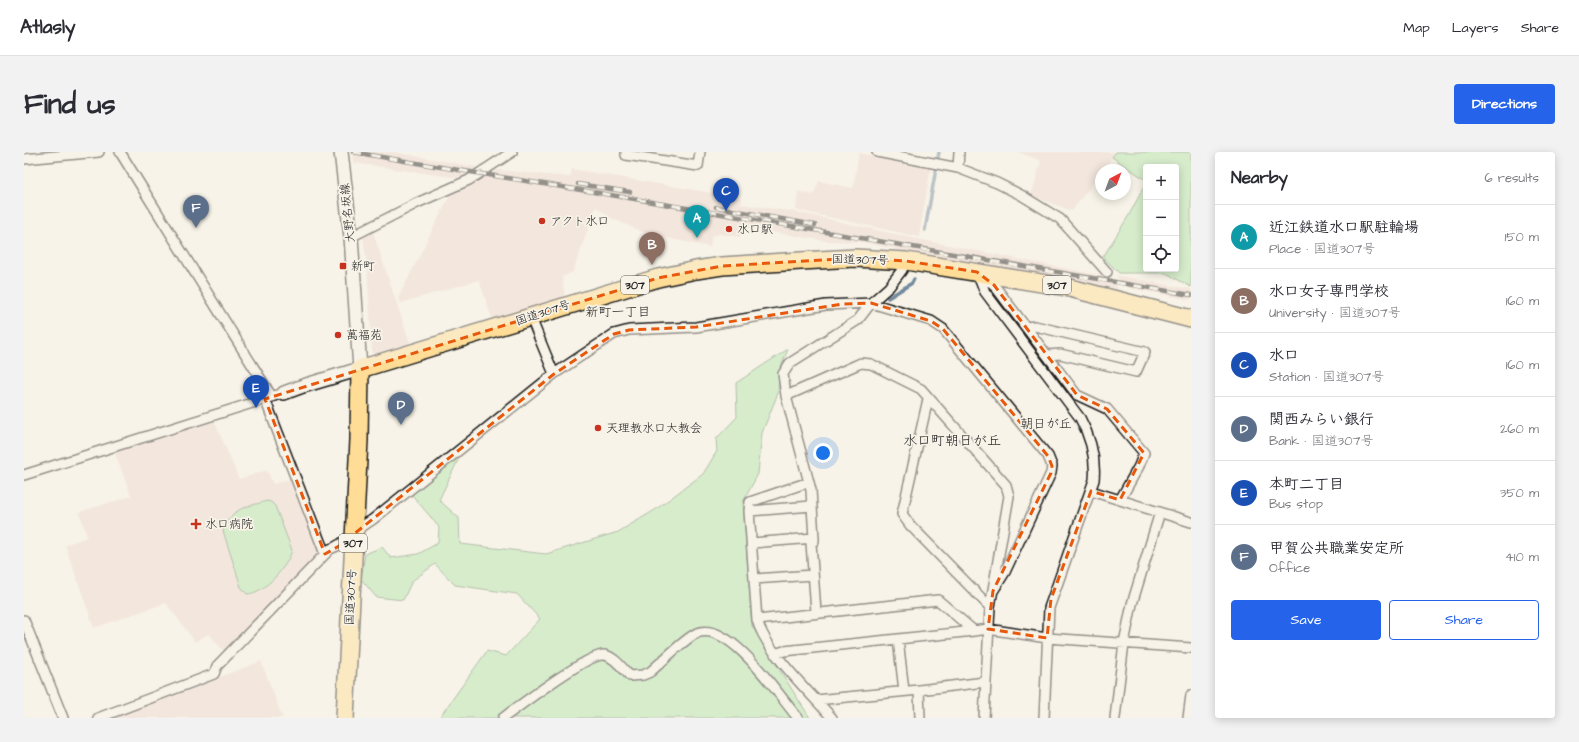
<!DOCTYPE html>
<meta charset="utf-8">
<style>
:root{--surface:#fff;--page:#f2f2f3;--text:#2b2b33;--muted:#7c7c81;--line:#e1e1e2;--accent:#2563eb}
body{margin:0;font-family:"Architects Daughter","Klee One",sans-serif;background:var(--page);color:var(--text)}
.controls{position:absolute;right:12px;top:12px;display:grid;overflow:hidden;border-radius:4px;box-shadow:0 2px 10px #0003}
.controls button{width:36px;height:36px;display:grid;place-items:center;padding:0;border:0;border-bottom:1px solid var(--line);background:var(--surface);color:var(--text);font:20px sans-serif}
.compass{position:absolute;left:1071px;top:12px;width:36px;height:36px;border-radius:50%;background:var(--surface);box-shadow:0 2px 10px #0003;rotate:41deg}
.you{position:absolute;left:799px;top:301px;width:14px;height:14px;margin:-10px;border:3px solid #fff;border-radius:50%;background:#1a73e8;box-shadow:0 0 0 6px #1a73e833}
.badge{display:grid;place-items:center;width:26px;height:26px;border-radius:50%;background:var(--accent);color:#fff;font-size:13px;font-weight:700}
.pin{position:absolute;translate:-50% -33px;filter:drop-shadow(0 1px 2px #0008)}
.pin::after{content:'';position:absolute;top:21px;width:14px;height:12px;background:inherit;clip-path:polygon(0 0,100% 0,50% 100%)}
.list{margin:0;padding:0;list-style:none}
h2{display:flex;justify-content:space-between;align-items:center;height:52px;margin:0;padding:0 16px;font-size:17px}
h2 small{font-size:13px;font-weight:400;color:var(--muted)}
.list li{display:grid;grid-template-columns:26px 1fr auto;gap:12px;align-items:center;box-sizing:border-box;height:64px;padding:0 16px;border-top:1px solid var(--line)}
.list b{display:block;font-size:15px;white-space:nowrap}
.list p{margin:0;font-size:13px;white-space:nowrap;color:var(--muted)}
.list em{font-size:13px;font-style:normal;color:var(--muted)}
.actions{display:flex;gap:8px;padding:12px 16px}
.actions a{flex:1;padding:9px 0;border:1px solid var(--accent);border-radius:4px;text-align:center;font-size:14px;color:var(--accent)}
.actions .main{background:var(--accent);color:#fff}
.icon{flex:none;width:22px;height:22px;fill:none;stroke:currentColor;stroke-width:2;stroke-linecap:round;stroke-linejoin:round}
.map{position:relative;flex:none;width:1167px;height:566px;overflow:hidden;border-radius:4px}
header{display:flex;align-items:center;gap:24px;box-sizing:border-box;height:56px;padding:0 20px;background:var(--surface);border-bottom:1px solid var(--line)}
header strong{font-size:19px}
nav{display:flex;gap:22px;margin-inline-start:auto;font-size:14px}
.intro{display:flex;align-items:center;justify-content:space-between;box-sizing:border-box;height:96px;padding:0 24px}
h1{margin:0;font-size:28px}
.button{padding:10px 18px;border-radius:4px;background:var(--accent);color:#fff;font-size:14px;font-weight:700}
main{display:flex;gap:24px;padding:0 24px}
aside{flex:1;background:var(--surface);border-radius:4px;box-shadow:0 2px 10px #0003}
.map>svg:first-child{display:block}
.built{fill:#eedad1}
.green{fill:#ade5a9;stroke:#648062}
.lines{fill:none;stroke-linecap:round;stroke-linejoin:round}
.stream{stroke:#728a9f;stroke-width:3.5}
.street-casing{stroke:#1c1c1c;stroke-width:12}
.secondary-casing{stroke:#1c1c1c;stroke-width:16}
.highway-casing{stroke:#1c1c1c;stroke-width:20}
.street{stroke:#f7f3e8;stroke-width:9}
.secondary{stroke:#f7f3e8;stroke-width:13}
.highway{stroke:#ffdd96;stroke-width:17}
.rail-casing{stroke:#1c1c1c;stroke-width:4.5}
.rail{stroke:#f7f3e8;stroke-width:3;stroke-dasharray:9;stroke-linecap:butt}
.marked{fill:none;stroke:#e8590c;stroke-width:3;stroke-dasharray:8 5;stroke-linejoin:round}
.poi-dot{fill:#c8321e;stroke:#f7f3e8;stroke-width:1.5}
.labels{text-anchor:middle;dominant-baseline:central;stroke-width:3.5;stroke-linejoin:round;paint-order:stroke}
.shield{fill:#f7f3e8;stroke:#5e5c59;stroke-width:1}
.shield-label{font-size:11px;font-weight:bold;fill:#1c1c1c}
.street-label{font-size:12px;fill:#1c1c1c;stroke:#f7f3e8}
.poi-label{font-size:12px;fill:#1c1c1c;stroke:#f7f3e8;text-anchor:start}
.neighbourhood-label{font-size:13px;fill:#1c1c1c;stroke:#f7f3e8}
.quarter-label{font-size:14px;fill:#1c1c1c;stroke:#f7f3e8}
</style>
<header>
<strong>Atlasly</strong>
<nav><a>Map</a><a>Layers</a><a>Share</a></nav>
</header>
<div class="intro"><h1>Find us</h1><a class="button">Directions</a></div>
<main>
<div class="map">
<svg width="1167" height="566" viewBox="0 0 1167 566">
<rect width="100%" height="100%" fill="#f7f3e8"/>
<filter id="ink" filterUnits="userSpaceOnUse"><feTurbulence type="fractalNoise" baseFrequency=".025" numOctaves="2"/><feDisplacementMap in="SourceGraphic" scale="8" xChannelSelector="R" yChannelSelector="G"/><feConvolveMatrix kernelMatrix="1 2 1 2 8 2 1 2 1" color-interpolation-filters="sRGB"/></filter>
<g filter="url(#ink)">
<path class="built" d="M328,0H369L464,17L526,23L546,25L548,17L718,46L717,52L773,60L889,86L1084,125L1095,137L920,107L837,90L801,89L718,75L716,85L695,82L688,84L686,95L623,82L587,66L572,55L549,120L538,125L542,150L469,170L455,128L377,151L374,146L429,37L447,28L329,11Z
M994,0H1092L1048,59L1007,44L1017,9Z
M835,1L907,14L895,85L772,58L774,39L789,43L795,29L829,36Z
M349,80L388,197L355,204L348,201L343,115L339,84Z
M1091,123L1167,137V148L1105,136Z
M190,268L215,327L243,318L249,332L266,327L297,404L201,501L185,482L171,490L142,451L70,476L41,393L63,385L55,360L107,344L90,299Z
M237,509L259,566H84L136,548Z"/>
<path class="green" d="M1092,0H1167V135L1142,121H1095L1079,105L1105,63L1122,31V117H1152V15H1122V28L1088,5Z
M764,197L755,220L754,241L738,281L734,322L719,350L728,474L786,566H415L463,499L482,504L516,467L493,442L431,433L411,412L388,429L379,448L352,445L337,427L341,402L358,395L367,406L394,402L414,391L415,375L388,343L436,304L415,348L435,366L436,392L522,402L594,380L631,358L679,322L693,299L692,287L713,265L712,231Z
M243,349L247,350L251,354L268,398C264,414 240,442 223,442L217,435L199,379C206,356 222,355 243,349Z"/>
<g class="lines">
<path class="stream" d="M901,78L915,0
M864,146L888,131L890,127"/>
<defs>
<path id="street" d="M96,0L248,245
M602,0V3L674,14L676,0
M853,0L934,16L973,31L997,43L1036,67L1083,120
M0,7L75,0
M934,16L935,0
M327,85L393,51L445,28L488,0
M953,120L961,140L1056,266C1067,286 1072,306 1070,328L1025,456L1020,566
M961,126L970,133L1053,243L1083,257L1120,301L1115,314L1096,348
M507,166L530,222
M1002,175L1011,174L1121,200L1112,220L1036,202L1024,203
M762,244L830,214L837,211L847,212L897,237L982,333L985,344L966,455L960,566
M241,247L301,402
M904,247L878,362L886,373L966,455
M0,323L260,241
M785,330L726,350L725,359L733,468C742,500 786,540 808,566
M1067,339L1167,370
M725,359L788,354
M728,391L790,386
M730,427L789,423
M792,460L787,391L790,389V386L787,338L762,244L759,222L766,211L834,168L847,151L865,135L878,118L882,109
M0,468L39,566
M733,468L914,448L950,479L964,477L1023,486L1167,496
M874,487L880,539
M751,502L760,499L950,479
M895,538L961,530
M792,548L895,538L896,566
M74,566L190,522L193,514L306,397C322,392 332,377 348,368L530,222L590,182L605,178L672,175L802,153L847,151L907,169L919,177L1024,304L1028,314L1027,321L981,420L969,439
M479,566C495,554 565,501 580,503C590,504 599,517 606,524L619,523L626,520C638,510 660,487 673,481C706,468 755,544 774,566
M1091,566L1100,491L1108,452L1136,360
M1164,566L1167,543"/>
<path id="secondary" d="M260,241L279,234L336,217L327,85L317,0"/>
<path id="highway" d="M321,566L335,288L336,217L634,126L672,118L698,114L777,109L831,106L882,109L1042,135L1167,167"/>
</defs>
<use href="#street" class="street-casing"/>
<use href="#secondary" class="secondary-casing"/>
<use href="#highway" class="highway-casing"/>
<use href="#street" class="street"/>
<use href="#secondary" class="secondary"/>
<use href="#highway" class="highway"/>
<defs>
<path id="rail" d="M329,0C419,16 509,30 599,45C788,77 977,112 1167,143
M554,32L606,40
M692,55L791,73"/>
</defs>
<use href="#rail" class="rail-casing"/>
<use href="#rail" class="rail"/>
</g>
</g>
<path d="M0 0H1167V566H0ZM831,106L882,109L953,120L970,133L1053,243L1083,257L1120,301L1096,348L1067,339L1027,447L1023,486L964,477L969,439L1027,321L1028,314L1024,304L919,177L907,169L847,151L819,152L672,175L605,178L590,182L530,222L315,394L301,402L241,247L634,126L698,114Z" fill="#f7f3e8" fill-opacity=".55" fill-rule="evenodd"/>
<path class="marked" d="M831,106L882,109L953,120L970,133L1053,243L1083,257L1120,301L1096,348L1067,339L1027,447L1023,486L964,477L969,439L1027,321L1028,314L1024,304L919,177L907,169L847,151L819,152L672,175L605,178L590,182L530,222L315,394L301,402L241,247L634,126L698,114Z"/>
<g class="poi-dot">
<circle cx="518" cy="69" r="4"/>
<circle cx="705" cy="77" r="4"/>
<rect x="315" y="110" width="8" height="8" rx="2"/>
<circle cx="314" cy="183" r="4"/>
<circle cx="574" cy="276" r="4"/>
<path d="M170 366h4v4h4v4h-4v4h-4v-4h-4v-4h4z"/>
</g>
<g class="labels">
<g class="shield">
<rect x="597" y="124" width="28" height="18" rx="3"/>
<rect x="1019" y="124" width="28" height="18" rx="3"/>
<rect x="315" y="382" width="28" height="18" rx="3"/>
</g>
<g class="shield-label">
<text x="611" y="133">307</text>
<text x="1033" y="133">307</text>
<text x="329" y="391">307</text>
</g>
<g class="street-label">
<text transform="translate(324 61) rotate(-96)">大野名坂線</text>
<text transform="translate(836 108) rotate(1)">国道307号</text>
<text transform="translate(519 161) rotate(-18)">国道307号</text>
<text transform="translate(327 445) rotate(-87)">国道307号</text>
</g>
<g class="poi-label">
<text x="526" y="69">アクト水口</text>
<text x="713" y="77">水口駅</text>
<text x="327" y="114">新町</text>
<text x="322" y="183">萬福苑</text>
<text x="582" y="276">天理教水口大教会</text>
<text x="181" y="372">水口病院</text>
</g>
<g class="neighbourhood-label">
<text x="594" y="160">新町一丁目</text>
<text x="1022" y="272">朝日が丘</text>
</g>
<g class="quarter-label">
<text x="928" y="289">水口町朝日が丘</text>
</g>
</g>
</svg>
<div class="controls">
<button>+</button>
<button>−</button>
<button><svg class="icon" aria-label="locate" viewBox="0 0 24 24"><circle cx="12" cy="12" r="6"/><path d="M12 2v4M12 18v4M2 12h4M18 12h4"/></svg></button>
</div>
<svg class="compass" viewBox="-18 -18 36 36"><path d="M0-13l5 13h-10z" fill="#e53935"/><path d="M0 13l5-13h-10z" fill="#7c7c81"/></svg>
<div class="you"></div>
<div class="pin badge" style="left:673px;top:86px;background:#0f9aa8">A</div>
<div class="pin badge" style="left:628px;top:113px;background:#8d6e63">B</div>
<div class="pin badge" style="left:702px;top:59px;background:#1a4fb4">C</div>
<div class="pin badge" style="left:377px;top:273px;background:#5c6f8a">D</div>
<div class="pin badge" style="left:232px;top:256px;background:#1a4fb4">E</div>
<div class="pin badge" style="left:172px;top:76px;background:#5c6f8a">F</div>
</div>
<aside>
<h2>Nearby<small>6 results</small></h2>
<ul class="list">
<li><span class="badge" style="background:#0f9aa8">A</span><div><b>近江鉄道水口駅駐輪場</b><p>Place · 国道307号</p></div><em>150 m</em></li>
<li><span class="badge" style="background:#8d6e63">B</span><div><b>水口女子専門学校</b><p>University · 国道307号</p></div><em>160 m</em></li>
<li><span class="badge" style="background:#1a4fb4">C</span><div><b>水口</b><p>Station · 国道307号</p></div><em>160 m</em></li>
<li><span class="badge" style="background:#5c6f8a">D</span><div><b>関西みらい銀行</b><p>Bank · 国道307号</p></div><em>260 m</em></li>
<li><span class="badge" style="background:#1a4fb4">E</span><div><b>本町二丁目</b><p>Bus stop</p></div><em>350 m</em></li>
<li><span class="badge" style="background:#5c6f8a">F</span><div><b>甲賀公共職業安定所</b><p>Office</p></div><em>410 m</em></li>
</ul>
<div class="actions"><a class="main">Save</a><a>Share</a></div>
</aside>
</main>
